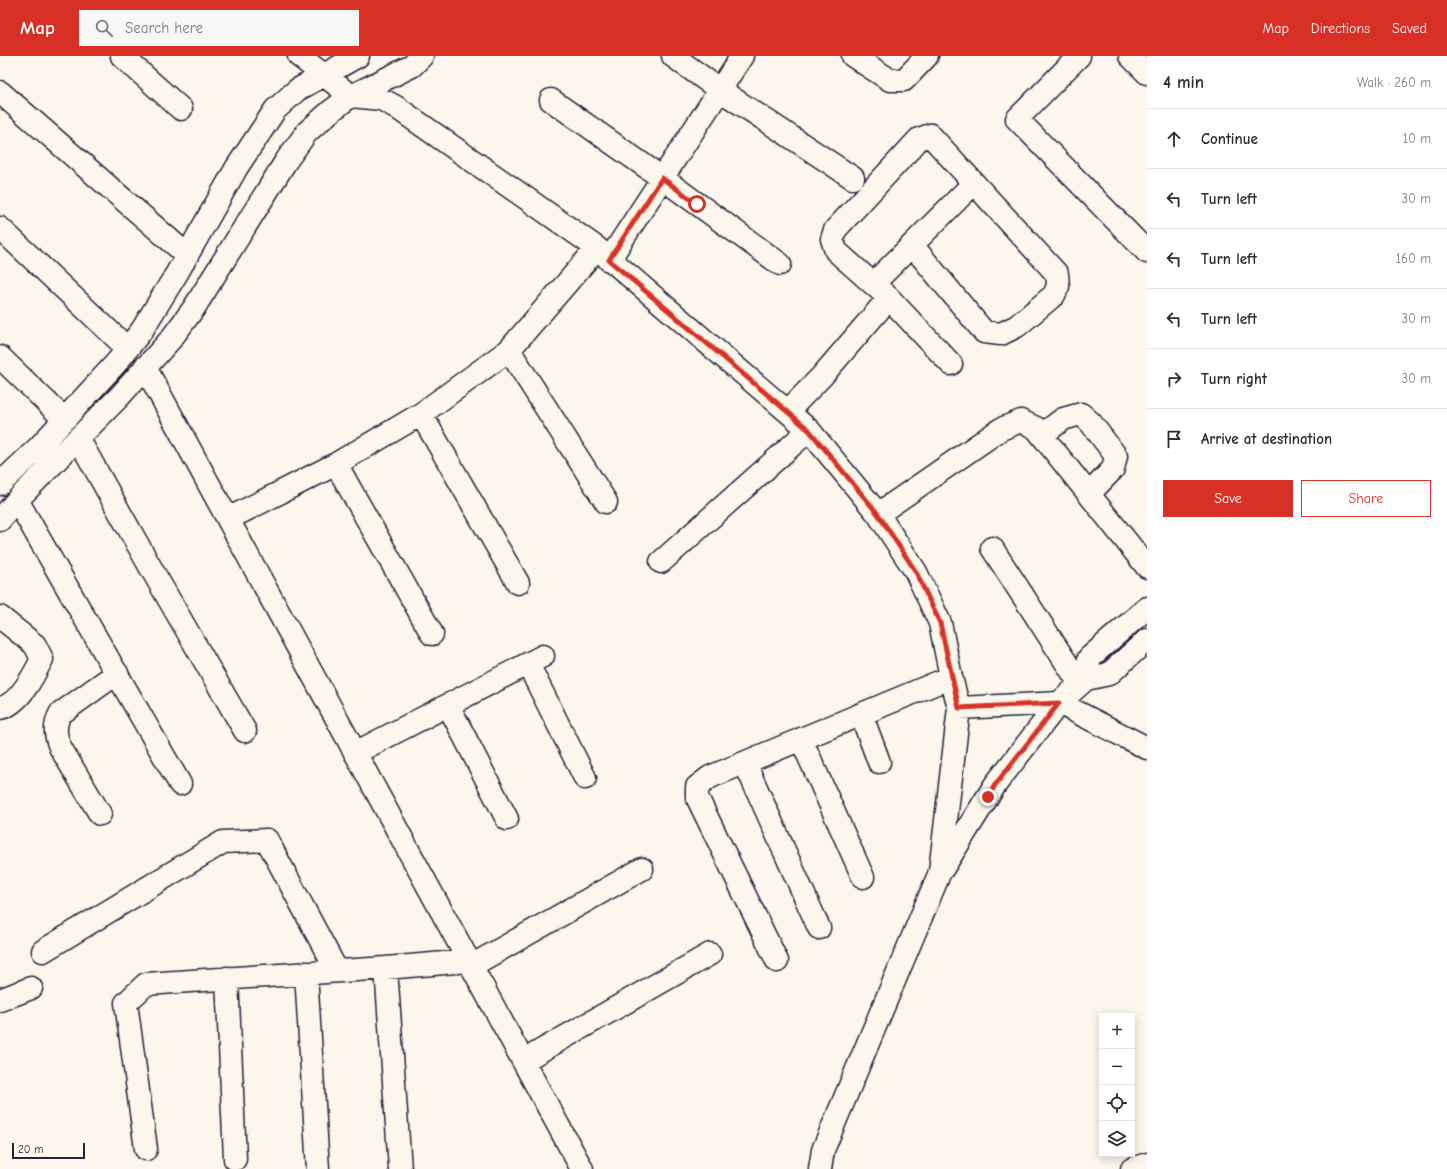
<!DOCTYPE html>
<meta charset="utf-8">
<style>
:root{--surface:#fff;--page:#f7f7f7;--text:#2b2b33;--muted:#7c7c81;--line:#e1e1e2;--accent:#d93025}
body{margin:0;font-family:"Comic Neue",sans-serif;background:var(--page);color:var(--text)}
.controls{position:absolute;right:12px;bottom:12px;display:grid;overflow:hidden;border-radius:0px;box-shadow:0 2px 10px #0003}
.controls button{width:36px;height:36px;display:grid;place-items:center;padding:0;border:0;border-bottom:1px solid var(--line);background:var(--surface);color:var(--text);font:20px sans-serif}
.scale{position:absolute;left:12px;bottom:10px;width:73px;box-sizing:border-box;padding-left:4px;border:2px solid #22223b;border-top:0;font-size:11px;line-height:14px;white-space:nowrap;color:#22223b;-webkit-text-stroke:3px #fbf7ec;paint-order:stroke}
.stop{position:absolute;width:12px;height:12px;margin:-9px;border:3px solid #d93025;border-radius:50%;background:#fff}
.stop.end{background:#d93025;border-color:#fff;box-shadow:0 1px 4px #0008}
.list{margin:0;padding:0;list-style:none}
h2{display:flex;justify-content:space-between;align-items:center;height:52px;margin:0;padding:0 16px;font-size:17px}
h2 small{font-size:13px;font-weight:400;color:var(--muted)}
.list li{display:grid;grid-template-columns:26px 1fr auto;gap:12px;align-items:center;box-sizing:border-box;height:60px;padding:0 16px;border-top:1px solid var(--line)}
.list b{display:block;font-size:15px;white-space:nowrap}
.list em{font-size:13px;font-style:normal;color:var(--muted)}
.actions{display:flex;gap:8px;padding:12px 16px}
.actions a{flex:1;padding:9px 0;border:1px solid var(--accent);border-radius:0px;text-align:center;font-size:14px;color:var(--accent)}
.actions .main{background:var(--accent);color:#fff}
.icon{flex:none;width:22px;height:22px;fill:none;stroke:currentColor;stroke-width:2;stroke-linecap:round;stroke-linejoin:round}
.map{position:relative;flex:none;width:1147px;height:1113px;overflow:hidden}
header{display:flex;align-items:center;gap:24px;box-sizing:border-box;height:56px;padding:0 20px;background:var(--accent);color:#fff}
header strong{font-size:19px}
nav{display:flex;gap:22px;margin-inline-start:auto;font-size:14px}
.search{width:280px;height:36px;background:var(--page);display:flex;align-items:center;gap:10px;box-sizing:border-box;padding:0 14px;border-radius:0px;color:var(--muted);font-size:15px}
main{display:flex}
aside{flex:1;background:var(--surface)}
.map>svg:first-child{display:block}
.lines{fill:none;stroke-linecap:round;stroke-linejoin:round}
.minor-casing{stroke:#22223b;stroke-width:25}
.minor{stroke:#fbf7ec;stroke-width:22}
.route{stroke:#d93025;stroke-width:5}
</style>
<header>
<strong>Map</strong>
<div class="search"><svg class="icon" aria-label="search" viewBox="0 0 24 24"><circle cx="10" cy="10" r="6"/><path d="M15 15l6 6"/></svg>Search here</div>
<nav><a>Map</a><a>Directions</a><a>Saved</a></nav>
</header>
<main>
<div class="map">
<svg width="1147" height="1113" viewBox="0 0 1147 1113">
<rect width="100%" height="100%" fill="#fbf7ec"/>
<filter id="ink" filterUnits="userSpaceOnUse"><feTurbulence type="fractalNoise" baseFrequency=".025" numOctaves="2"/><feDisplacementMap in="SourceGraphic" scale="8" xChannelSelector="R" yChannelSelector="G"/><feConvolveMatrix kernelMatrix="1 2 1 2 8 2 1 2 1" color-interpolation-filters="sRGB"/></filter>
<g filter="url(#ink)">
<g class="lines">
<defs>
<path id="minor" d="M122,0L181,53
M299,0L351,40L381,43L396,51L597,192L809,374L878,458L916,516L940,567L951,621L959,652L940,816L823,1094L820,1113
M673,0L720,34L853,122
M853,0L890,24H904L927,0
M1079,0L1017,63L1147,196
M1130,0L1147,17
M0,36L187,199
M551,44L662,122L780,208
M0,172L127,292
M912,189L984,276L1001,278L1017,270L1054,239L1058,230L1057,218L930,79L919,83L835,174L832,183L836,195L889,242L951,308
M609,204L742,0
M873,228L974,127
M509,294L606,446
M0,301L64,363
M145,311L582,1113
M788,355L822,320L889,242
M421,358L518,527
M1042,379L1063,363L1081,358L1091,367L1116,400L1113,413L1089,438
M78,382L152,514L245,675
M336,408L432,578
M0,428L40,390L117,306L142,274L177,217L237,111L275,54L297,34L358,0
M17,444L180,728
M878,458L1001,373L1021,365L1036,372L1147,511
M228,463L336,408L421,358L509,294L597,192
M0,464L17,444L119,341L171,283L194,252L286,105L307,76L331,55L351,40L412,10L422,0
M992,492L1080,628
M661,506L809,374
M0,561L35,589L42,603C34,619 19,649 0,652
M528,608L585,722
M1086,623L1089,602L1147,552
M448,649L507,763
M959,652L1059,647L1147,692
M861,658L879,706
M801,683L863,821
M355,697L543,600
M745,707L819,872
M100,758L60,691C55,679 54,670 60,658L117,617
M943,812L995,729L1059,647L1086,623L1109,618L1147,584
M43,895L223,786L267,784L337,915
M777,905L697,741V731L710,721L951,621
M471,910L642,813
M386,912L400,1113
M306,917L318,1113
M227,922L235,1103
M0,944L31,932
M523,1005L710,898
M146,1093L126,947L146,928L386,912L468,905
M1132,1113L1147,1108"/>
</defs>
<use href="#minor" class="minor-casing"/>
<use href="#minor" class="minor"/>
</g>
</g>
<g class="lines" filter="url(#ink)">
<path class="route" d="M697,148L662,122L609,204L809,374L878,458L916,516L940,567L952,621L959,652L1059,647L995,729L988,741"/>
</g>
</svg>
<div class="controls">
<button>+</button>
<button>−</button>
<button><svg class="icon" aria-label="locate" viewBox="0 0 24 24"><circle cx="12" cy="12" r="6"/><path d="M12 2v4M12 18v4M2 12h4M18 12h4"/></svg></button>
<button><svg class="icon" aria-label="layers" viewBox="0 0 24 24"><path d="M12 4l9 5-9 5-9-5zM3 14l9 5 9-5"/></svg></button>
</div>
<div class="scale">20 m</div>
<div class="stop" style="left:697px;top:148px"></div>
<div class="stop end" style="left:988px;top:741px"></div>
</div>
<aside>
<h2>4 min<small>Walk · 260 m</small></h2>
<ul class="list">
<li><svg class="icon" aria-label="ahead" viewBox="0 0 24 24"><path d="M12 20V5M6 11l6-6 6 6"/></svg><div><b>Continue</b></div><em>10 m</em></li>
<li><svg class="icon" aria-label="left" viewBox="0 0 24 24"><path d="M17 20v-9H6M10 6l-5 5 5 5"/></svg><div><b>Turn left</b></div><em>30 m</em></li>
<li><svg class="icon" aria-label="left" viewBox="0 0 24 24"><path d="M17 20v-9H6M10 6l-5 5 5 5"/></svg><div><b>Turn left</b></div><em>160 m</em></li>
<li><svg class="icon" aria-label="left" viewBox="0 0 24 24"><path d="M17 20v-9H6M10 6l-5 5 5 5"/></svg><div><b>Turn left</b></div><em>30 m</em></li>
<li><svg class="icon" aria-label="right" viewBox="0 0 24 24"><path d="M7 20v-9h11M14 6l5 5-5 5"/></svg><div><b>Turn right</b></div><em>30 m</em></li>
<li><svg class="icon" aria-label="arrive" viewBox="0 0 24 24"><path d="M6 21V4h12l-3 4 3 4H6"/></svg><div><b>Arrive at destination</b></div></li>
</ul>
<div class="actions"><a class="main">Save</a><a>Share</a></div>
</aside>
</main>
